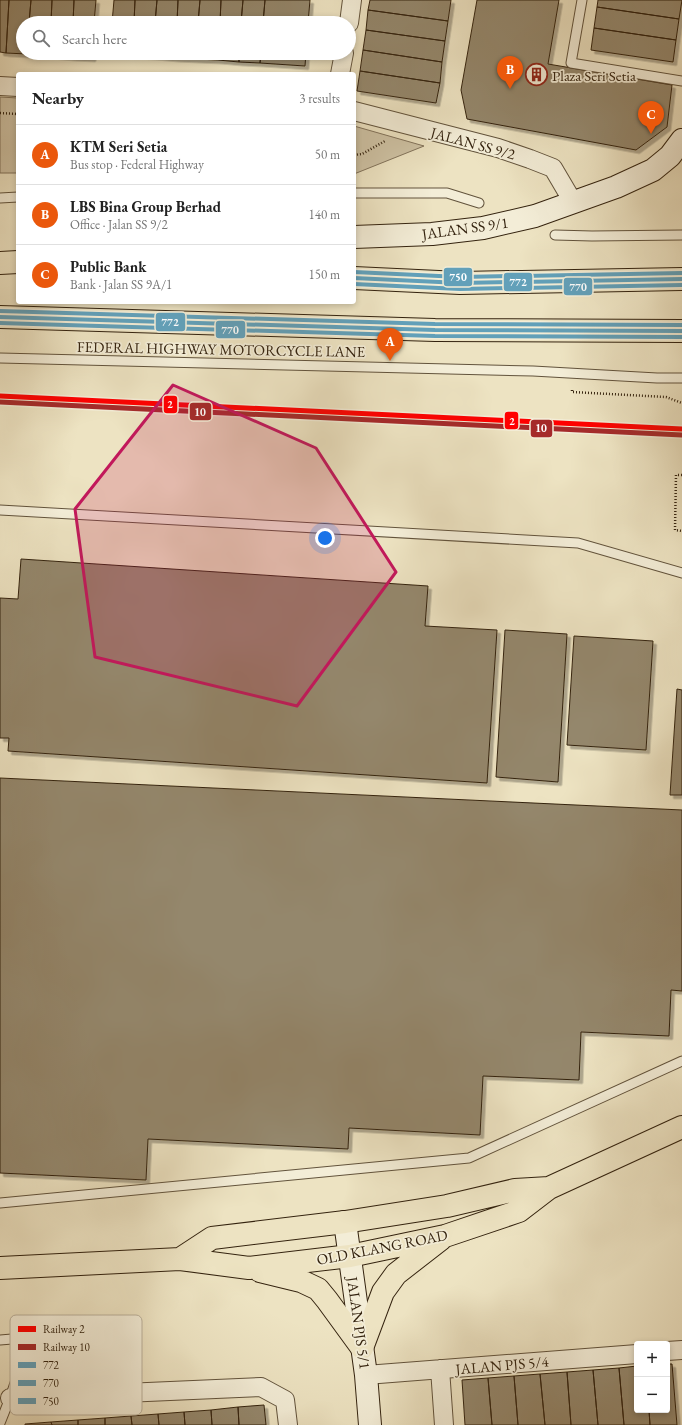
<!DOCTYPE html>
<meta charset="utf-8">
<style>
:root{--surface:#fff;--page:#f6f6f6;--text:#222;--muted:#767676;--line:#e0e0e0;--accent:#ea580c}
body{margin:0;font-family:"EB Garamond",serif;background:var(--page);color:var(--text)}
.controls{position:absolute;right:12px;bottom:12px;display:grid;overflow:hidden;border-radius:4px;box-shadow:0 2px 6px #0003}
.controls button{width:36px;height:36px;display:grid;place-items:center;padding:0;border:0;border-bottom:1px solid var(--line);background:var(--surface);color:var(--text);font:20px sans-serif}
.you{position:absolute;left:325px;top:538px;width:14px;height:14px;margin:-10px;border:3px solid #fff;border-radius:50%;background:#1a73e8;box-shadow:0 0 0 6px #1a73e833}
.badge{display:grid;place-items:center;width:26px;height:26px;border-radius:50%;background:var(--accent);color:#fff;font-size:13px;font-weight:700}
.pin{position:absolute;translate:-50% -33px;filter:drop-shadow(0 1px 2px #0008)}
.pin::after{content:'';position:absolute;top:21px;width:14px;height:12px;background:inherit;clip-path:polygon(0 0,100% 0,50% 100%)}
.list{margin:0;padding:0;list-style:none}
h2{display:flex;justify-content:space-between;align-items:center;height:52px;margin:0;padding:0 16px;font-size:17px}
h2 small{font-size:13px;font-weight:400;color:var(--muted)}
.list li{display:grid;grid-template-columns:26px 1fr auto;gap:12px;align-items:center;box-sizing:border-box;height:60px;padding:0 16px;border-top:1px solid var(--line)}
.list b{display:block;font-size:15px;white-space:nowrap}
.list p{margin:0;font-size:13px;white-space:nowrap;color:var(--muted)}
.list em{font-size:13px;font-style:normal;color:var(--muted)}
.icon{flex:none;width:22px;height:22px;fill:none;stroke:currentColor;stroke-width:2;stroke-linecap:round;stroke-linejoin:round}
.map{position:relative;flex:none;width:682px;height:1425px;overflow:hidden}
.search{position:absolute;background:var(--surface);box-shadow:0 2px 6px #0003;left:16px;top:16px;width:340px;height:44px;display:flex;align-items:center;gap:10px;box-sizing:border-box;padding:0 14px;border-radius:22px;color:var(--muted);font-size:15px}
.panel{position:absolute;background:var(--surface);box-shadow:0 2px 6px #0003;left:16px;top:72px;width:340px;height:232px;border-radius:4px}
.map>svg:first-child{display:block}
.green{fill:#cec2a4;stroke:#81725a}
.building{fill:#94876c;stroke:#34230f;filter:url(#shadow)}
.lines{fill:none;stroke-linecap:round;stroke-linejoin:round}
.lane-casing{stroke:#62533c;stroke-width:11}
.street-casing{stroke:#62533c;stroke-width:20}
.secondary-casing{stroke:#34230f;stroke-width:24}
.primary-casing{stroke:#34230f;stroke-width:24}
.highway-casing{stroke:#34230f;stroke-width:24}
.path{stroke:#34230f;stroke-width:2.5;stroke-dasharray:1 2;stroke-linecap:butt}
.lane{stroke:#f3edd7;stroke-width:9}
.street{stroke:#f3edd7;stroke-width:18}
.secondary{stroke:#f3edd7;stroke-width:22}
.primary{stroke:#ede3c2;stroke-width:22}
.highway{stroke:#ede3c2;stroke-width:22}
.bus-1-casing{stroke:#f3edd7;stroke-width:7}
.bus-2-casing{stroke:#f3edd7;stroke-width:7}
.bus-3-casing{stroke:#f3edd7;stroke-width:7}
.bus-1{stroke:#62a0b9;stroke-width:4}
.bus-2{stroke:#62a0b9;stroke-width:4}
.bus-3{stroke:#62a0b9;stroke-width:4}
.rail-1-casing{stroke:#f3edd7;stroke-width:8}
.rail-2-casing{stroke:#f3edd7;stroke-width:8}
.rail-1{stroke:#f00;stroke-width:5}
.rail-2{stroke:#a52a2a;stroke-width:5}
.marked{fill:#c2185b;fill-opacity:0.2;stroke:#c2185b;stroke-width:3;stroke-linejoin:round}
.labels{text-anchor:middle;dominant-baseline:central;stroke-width:3.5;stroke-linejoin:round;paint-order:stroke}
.poi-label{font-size:15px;fill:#34230f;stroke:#f3edd7;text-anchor:start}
.street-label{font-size:15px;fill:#34230f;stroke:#f3edd7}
.key{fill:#f3edd7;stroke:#bab09b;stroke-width:1}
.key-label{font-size:11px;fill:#34230f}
.line-badge{stroke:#f3edd7;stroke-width:1.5}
.badge-label{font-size:11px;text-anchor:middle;font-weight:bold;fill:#fff}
</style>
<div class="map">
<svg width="682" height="1425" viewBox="0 0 682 1425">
<defs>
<filter id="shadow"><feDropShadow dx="3.5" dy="3.5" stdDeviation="0" flood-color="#0004"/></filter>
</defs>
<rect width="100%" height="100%" fill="#ede3c2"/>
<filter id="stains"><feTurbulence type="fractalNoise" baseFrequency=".005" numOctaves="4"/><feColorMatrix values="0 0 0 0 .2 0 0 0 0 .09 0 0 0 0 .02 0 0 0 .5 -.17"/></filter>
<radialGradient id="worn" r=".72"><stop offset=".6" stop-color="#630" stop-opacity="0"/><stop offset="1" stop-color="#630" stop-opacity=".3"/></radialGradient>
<path class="green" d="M0,97L18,98V173H0Z
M354,126L424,146L354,174Z"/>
<path class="building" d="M0,0H9L6,53L0,52Z
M9,0H31L29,23H23V53H27V54L6,53Z
M31,0H52L51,23H29Z
M52,0H74L73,23H51Z
M74,0H96L94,23H73Z
M114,0H135L134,23H112Z
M135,0H157L155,23H134Z
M157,0H178L177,23H155Z
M178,0H200L198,23H177Z
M200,0H221L220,23H198Z
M221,0H243L241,23H220Z
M243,0H265L263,23H241Z
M265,0H310L308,23H263Z
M370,0H451L448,21L368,10Z
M477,0H559L548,64L672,85L667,127L636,150L467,119L461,90Z
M598,0H682L679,19L597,7Z
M597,7L679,19L676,40L594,28Z
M368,10L448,21L445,41L366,30Z
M594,28L676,40L673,62L591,50Z
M366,30L445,41L442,62L363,50Z
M363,50L442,62L440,83L360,71Z
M27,53H49V55L27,54Z
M49,53H71V57L49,55Z
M71,53H93L92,58L71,57Z
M110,53H132V55Z
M132,53H153V56L132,55Z
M153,53H175V58L153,56Z
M175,53H197L196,59L175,58Z
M197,53H218V60L196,59Z
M218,53H239V62L218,60Z
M239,53H261L260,63L239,62Z
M261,53H306L305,66L260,63Z
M360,71L440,83L436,103L357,91Z
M21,559L428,586L425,626L497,630L487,783L8,751L9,738H0V598L18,599Z
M505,630L567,634L558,782L496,777Z
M574,636L653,641L646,750L567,745Z
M677,689L682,690V795H670Z
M0,778L682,810V991L671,990L669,1036L581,1032L579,1080L483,1076L480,1135L349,1128L348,1149L148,1139L146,1180L0,1173Z
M667,1364H672L677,1425H650L649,1410H667Z
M637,1366V1410H649L650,1425H624L619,1368Z
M619,1368L624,1425H598L593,1370Z
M593,1370L598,1425H571L567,1372Z
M567,1372L571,1425H545L540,1374Z
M540,1374L545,1425H518L514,1376Z
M514,1376L518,1425H492L488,1378Z
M488,1378L492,1425H465L462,1380Z
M264,1405L266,1425H239L238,1407Z
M238,1407L239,1425H212L211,1410Z
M211,1410L212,1425H185L184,1412Z
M184,1412L185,1425H159L158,1414Z
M158,1414L159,1425H132L131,1416Z
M131,1416L132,1425H105V1418Z
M105,1418V1425H78V1420Z
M78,1420V1425H52L51,1422Z
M51,1422L52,1425H25V1424Z"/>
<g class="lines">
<defs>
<path id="lane" d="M582,0L571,63L682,81
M354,193H447L479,203
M0,198L18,197
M555,235L592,236L682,235
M0,358L533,371L657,378H682
M0,510L578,543L682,573
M0,1203L469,1158L682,1061
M0,1340L12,1339L25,1353L10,1398L0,1423"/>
<path id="street" d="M349,23L352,0
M340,74L344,53
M0,86L18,87
M354,111L498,148L530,159L553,168L573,202
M667,1351L682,1350
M440,1369L444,1425
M366,1375L637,1354
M10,1398L261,1387L285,1400L288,1425"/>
<path id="secondary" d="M354,237L432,234L483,228L535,216L616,187L653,170L670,156L682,140
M345,1222L366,1375L370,1425"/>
<path id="primary" d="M180,1259L212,1238L345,1222L447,1206L515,1190L549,1188
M0,1268L180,1259L249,1268L350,1256L445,1236L519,1211L549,1188L682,1127
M260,1271L301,1281L318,1289L327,1300L362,1348
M362,1348L383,1292L396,1274L441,1239"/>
<path id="highway" d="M0,263L18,262
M354,278L460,283L682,279
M0,317L435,330L682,331"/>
</defs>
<use href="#lane" class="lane-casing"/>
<use href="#street" class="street-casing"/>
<use href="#secondary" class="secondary-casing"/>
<use href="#primary" class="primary-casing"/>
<use href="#highway" class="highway-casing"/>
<path class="path" d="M0,113L18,114
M354,155L362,154L385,141
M572,390V392L666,397L682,403
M682,475H676L675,530L682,531"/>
<use href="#lane" class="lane"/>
<use href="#street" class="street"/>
<use href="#secondary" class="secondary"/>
<use href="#primary" class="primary"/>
<use href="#highway" class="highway"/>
<defs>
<path id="bus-1" d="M354,278L460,283L682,279
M0,317L435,330L682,331"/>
<path id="bus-2" d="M354,284L460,289L682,285
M0,323L435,336L682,337"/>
<path id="bus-3" d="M354,272L460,277L682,273
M0,311L435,324L682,325"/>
</defs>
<use href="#bus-1" class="bus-1-casing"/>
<use href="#bus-2" class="bus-2-casing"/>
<use href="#bus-3" class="bus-3-casing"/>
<use href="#bus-1" class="bus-1"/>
<use href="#bus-2" class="bus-2"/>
<use href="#bus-3" class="bus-3"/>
<defs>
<path id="rail-1" d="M0,396L682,429"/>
<path id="rail-2" d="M0,402L682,435"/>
</defs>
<use href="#rail-1" class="rail-1-casing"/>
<use href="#rail-2" class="rail-2-casing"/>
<use href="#rail-1" class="rail-1"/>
<use href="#rail-2" class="rail-2"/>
</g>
<path class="marked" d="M173,385L316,448L396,572L297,706L95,657L75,509Z"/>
<defs>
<symbol id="building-ring" viewBox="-11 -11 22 22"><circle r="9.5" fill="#f3edd7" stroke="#8f2418" stroke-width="1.5"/><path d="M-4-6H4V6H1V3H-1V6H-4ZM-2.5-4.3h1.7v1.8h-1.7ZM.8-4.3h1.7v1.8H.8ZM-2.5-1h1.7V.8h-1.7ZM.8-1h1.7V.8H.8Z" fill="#8f2418"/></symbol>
</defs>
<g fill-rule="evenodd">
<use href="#building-ring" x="524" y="62" width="25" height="25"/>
</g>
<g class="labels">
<g class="poi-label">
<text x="552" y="75">Plaza Seri Setia</text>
</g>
<g class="street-label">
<text transform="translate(473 143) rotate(15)">JALAN SS 9/2</text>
<text transform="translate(465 228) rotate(-8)">JALAN SS 9/1</text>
<text transform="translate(221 349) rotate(1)">FEDERAL HIGHWAY MOTORCYCLE LANE</text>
<text transform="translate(382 1247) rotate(-11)">OLD KLANG ROAD</text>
<text transform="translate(359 1323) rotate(82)">JALAN PJS 5/1</text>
<text transform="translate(502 1365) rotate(-5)">JALAN PJS 5/4</text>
</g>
</g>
<rect x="10" y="1315" width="132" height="100" rx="6" class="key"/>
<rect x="18" y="1326" width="18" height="6" fill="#f00"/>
<rect x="18" y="1344" width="18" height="6" fill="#a52a2a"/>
<rect x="18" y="1362" width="18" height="6" fill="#62a0b9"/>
<rect x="18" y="1380" width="18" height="6" fill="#62a0b9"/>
<rect x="18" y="1398" width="18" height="6" fill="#62a0b9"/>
<g class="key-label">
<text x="43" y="1333">Railway 2</text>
<text x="43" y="1351">Railway 10</text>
<text x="43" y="1369">772</text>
<text x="43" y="1387">770</text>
<text x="43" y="1405">750</text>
</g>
<g class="line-badge">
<rect x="443" y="267" width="30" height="20" rx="4" fill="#62a0b9"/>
<rect x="503" y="272" width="30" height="20" rx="4" fill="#62a0b9"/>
<rect x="563" y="277" width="30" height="19" rx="4" fill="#62a0b9"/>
<rect x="155" y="312" width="31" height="20" rx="4" fill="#62a0b9"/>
<rect x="215" y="320" width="31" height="19" rx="4" fill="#62a0b9"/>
<rect x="163" y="395" width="15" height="19" rx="4" fill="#f00"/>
<rect x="189" y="402" width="23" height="19" rx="4" fill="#a52a2a"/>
<rect x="504" y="411" width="15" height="19" rx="4" fill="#f00"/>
<rect x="530" y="419" width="23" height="19" rx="4" fill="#a52a2a"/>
</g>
<g class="badge-label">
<text x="458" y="281">750</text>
<text x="518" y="286">772</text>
<text x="578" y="291">770</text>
<text x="170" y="326">772</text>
<text x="230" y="334">770</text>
<text x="170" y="408">2</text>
<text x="200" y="416">10</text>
<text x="512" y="425">2</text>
<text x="541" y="432">10</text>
</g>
<rect width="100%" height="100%" filter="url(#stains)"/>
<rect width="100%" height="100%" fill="url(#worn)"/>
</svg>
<div class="controls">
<button>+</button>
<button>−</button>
</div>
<div class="you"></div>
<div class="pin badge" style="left:390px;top:361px">A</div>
<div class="pin badge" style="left:510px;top:89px">B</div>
<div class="pin badge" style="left:651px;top:134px">C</div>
<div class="search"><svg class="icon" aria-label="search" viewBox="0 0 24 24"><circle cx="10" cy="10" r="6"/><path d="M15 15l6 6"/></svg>Search here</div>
<section class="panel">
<h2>Nearby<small>3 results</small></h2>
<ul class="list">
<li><span class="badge">A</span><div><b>KTM Seri Setia</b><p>Bus stop · Federal Highway</p></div><em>50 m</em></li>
<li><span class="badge">B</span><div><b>LBS Bina Group Berhad</b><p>Office · Jalan SS 9/2</p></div><em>140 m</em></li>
<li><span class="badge">C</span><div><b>Public Bank</b><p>Bank · Jalan SS 9A/1</p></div><em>150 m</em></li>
</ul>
</section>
</div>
